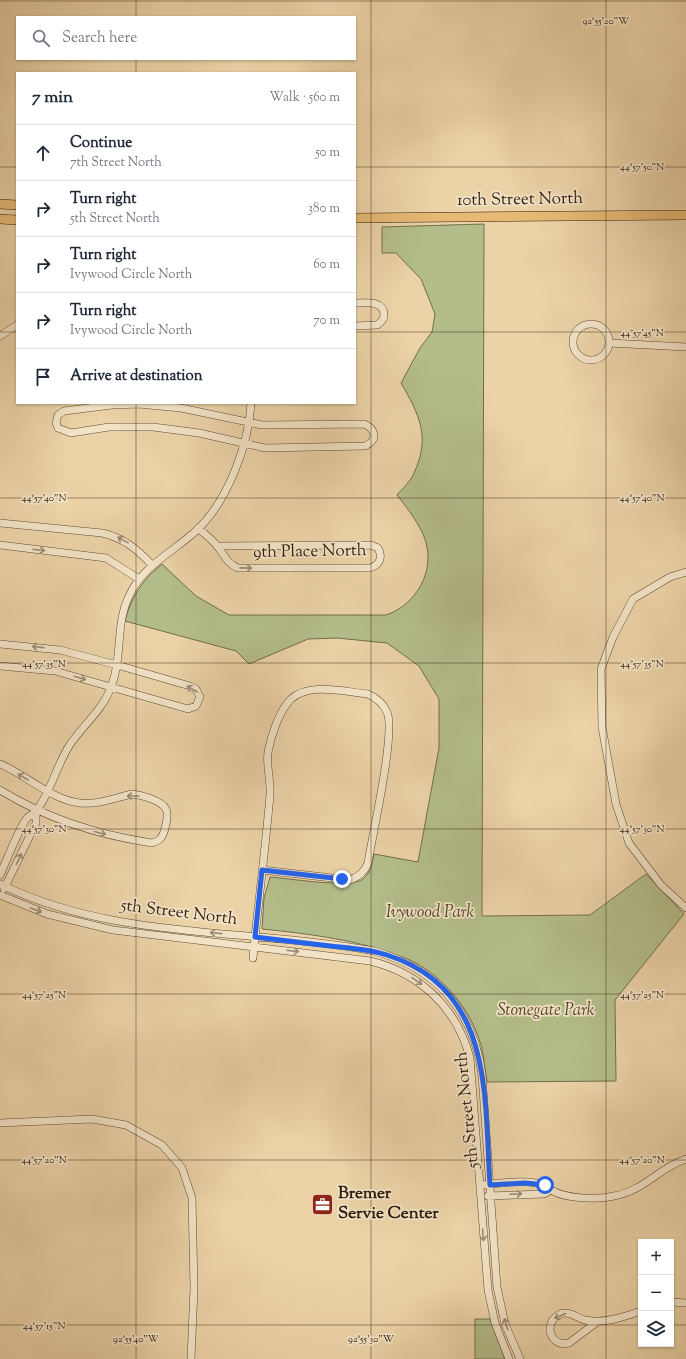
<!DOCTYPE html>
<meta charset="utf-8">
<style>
:root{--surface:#fff;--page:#f2f2f3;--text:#1f2937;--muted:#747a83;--line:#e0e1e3}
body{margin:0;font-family:"Sorts Mill Goudy",serif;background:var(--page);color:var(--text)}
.controls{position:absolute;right:12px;bottom:12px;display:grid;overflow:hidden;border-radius:0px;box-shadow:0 1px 3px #0004}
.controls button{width:36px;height:36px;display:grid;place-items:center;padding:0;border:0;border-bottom:1px solid var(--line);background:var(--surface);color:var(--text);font:20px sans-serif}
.stop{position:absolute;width:12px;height:12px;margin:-9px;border:3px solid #2563eb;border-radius:50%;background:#fff}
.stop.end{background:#2563eb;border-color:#fff;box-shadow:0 1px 4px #0008}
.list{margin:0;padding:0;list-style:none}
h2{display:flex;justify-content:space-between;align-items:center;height:52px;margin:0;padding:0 16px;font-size:17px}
h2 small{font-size:13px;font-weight:400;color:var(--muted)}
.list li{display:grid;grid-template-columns:26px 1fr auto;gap:12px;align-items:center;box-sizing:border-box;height:56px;padding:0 16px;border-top:1px solid var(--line)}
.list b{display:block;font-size:15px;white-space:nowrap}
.list p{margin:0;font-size:13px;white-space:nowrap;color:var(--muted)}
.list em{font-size:13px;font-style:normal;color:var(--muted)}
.icon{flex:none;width:22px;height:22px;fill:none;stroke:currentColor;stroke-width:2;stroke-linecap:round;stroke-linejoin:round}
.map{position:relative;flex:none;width:686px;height:1359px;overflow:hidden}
.search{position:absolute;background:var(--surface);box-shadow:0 1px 3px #0004;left:16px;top:16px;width:340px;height:44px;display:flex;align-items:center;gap:10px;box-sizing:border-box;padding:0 14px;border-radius:0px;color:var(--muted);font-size:15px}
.panel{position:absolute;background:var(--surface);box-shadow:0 1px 3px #0004;left:16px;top:72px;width:340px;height:332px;border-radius:0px}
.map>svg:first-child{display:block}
.green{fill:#b3bd8a;stroke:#726e4c}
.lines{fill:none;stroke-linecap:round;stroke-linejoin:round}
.minor-casing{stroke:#604b34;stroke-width:8}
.major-casing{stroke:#321e0e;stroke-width:10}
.minor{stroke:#f2e2c6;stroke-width:7}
.major{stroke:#e6b974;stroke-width:9}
.oneway{stroke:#9c8a73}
.route{stroke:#2563eb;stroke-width:5}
.ticks{fill:none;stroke:#321e0e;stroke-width:1;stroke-opacity:0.45}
.labels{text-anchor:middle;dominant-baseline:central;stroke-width:3.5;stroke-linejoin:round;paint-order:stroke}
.street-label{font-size:17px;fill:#321e0e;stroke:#f2e2c6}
.park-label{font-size:17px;font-style:italic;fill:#52462d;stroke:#f2e2c6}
.poi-label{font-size:17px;font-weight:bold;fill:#321e0e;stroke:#f2e2c6;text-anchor:start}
.ticks-label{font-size:10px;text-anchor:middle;fill:#321e0e;stroke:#f2e2c6;stroke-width:3.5;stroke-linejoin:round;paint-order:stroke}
</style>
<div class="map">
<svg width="686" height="1359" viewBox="0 0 686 1359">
<rect width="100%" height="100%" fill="#ebd2a7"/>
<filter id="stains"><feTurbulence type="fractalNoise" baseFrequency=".005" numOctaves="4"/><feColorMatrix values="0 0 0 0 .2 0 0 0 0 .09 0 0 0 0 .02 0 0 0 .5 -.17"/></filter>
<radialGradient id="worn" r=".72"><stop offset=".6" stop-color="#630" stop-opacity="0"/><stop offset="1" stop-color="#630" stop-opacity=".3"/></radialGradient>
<path class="green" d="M484,224L482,916L590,915L646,874L684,914L615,1000L616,1081L487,1082C485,1070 484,1057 481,1045C471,1010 441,972 405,958C359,940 311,934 262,929L264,898L270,877C287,878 351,889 363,879C371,872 372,864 374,854L418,862L439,748V699L419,666L387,643L337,638L308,639L249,664L236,651L125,621C131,597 143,579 162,564L196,596L229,615H386C416,605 436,571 425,539C419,523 408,509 397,495C403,488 411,481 414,473C431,437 419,414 401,383L420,348L432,332L435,314L421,279L396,253H382V227Z
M475,1319H490L505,1359H475Z"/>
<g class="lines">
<defs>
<path id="minor" d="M355,303C365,303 384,300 384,315C384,320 381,322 377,325L355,326
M573 342a18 18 0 1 1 36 0a18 18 0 1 1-36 0Z
M0,336L17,325
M609,343L686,347
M139,404L181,408L262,425L364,424C376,429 378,440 365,446L265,448L199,433L153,427H109L71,433L58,428L56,423L58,415L64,411L112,405Z
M0,523L102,533C124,538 137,549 152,565
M198,528C204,534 212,539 217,546C224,554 227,564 238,568H370C380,565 383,557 378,548L371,545L217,546
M0,545L106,558L139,579
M686,572L670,577L633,599L613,637L601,669L602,727L616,804L629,843L661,885L686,908
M0,644L60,650L117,665L190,686L196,689L200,697L196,706L188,709L55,671L0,666
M0,764C26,775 52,800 80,803C97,805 116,798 132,794C141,795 161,800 166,809C169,815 165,834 160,839C158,841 155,842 152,843C98,835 47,819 0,790
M0,875C6,862 19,828 27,818C30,815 34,814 37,810C50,793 57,765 69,746C82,726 103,710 111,687C123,657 115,625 129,596C143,565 175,551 198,529C228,500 249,444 251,403
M0,884C116,941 250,928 374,951C436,968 474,1011 482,1075L497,1287L505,1324L520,1359
M4,889L36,823V811
M0,895L47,914L113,930L370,961C420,973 457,1008 470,1058L488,1290L495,1323L509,1359
M253,958L255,937C260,890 266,842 270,795C271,780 266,766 268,752C271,736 279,711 291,699C310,682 345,692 368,694C377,698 383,703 387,712C396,733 372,836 368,863C364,873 359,876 350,880L262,870
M0,1123L92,1119L126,1125L162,1145L182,1168L192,1198L194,1288L191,1359
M480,1185C499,1184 525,1178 544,1185C547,1186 548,1189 551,1190C566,1199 597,1200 614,1196C646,1190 658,1168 686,1159
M488,1196L544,1194L551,1190
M671,1302L686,1303
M597,1322L569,1343C555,1346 546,1334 552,1321C555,1317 559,1313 565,1313C572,1313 578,1318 585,1320C603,1324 624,1317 641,1311"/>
<path id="major" d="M0,204L17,205
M355,218L686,215
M0,219L17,220"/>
</defs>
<use href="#minor" class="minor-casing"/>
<use href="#major" class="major-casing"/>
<use href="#minor" class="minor"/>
<use href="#major" class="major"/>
</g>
<defs><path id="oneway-shaft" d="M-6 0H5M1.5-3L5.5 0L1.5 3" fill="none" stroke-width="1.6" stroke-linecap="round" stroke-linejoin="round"/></defs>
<g class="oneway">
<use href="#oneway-shaft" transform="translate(123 540) rotate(-151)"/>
<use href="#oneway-shaft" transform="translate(39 550) rotate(6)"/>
<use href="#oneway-shaft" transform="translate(246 568) rotate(1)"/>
<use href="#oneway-shaft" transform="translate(38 647) rotate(-174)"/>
<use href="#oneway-shaft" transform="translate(80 678) rotate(16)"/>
<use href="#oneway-shaft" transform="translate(192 689) rotate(-150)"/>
<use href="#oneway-shaft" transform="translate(23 777) rotate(-150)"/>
<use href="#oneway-shaft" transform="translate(133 796) rotate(180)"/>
<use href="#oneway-shaft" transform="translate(100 833) rotate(14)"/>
<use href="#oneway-shaft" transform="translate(19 859) rotate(-64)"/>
<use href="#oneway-shaft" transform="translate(36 910) rotate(20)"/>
<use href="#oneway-shaft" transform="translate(216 933) rotate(-174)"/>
<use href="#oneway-shaft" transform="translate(293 951) rotate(6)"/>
<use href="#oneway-shaft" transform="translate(417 981) rotate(35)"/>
<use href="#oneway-shaft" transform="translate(516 1194) rotate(-3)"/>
<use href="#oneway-shaft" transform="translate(483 1235) rotate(86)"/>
<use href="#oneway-shaft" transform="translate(560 1316) rotate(157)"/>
<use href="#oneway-shaft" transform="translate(506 1324) rotate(-107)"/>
</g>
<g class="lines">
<path class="route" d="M342,879L262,870L255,937C280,940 305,943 330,946C349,948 369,949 387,955C494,989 484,1095 490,1185L525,1183L545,1185"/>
</g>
<path class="ticks" d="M136,0V17M371,0V1359M606,0V1359M0,1H686M136,59V73M0,167H17M355,167H686M0,332H17M355,332H686M136,403V1359M0,498H686M0,663H686M0,829H686M0,994H686M0,1160H686M0,1325H641M671,1325H686"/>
<defs>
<symbol id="office-square" viewBox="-11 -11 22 22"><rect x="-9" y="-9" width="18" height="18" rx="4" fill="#8f2418" stroke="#f2e2c6"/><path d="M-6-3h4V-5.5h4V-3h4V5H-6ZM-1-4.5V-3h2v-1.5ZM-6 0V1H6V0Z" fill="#fff"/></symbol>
</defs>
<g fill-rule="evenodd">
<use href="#office-square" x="310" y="1192" width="25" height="25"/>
</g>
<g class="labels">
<g class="street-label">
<text transform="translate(520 200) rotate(-1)">10th Street North</text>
<text transform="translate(310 552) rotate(-1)">9th Place North</text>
<text transform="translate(179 913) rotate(7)">5th Street North</text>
<text transform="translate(468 1110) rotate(-96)">5th Street North</text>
</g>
<g class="park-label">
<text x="430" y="913">Ivywood Park</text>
<text x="546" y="1011">Stonegate Park</text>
</g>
<g class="poi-label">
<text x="338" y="1194">Bremer<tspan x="338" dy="20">Servie Center</tspan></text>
</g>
</g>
<g class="ticks-label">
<text x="606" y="24">92°55'20"W</text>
<text x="642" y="170">44°57'50"N</text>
<text x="642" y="336">44°57'45"N</text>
<text x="44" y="501">44°57'40"N</text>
<text x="642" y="501">44°57'40"N</text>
<text x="44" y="667">44°57'35"N</text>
<text x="642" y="667">44°57'35"N</text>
<text x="44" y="832">44°57'30"N</text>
<text x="642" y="832">44°57'30"N</text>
<text x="44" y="998">44°57'25"N</text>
<text x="642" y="998">44°57'25"N</text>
<text x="44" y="1163">44°57'20"N</text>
<text x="642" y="1163">44°57'20"N</text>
<text x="44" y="1329">44°57'15"N</text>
<text x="136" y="1342">92°55'40"W</text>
<text x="371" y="1342">92°55'30"W</text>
</g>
<rect width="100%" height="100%" filter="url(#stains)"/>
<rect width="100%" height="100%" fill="url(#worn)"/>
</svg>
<div class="controls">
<button>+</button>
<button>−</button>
<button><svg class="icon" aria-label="layers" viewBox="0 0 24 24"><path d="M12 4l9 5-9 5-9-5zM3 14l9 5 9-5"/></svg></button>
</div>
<div class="stop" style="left:545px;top:1185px"></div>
<div class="stop end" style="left:342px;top:879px"></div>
<div class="search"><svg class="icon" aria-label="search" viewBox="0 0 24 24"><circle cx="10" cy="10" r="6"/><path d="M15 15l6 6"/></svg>Search here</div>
<section class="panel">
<h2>7 min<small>Walk · 560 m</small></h2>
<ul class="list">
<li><svg class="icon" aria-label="ahead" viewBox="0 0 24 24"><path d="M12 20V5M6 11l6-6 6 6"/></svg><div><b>Continue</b><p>7th Street North</p></div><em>50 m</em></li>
<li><svg class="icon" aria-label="right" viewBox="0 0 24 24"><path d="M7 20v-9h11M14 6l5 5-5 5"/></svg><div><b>Turn right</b><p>5th Street North</p></div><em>380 m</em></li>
<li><svg class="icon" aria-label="right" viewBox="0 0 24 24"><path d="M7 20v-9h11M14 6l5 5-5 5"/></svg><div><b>Turn right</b><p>Ivywood Circle North</p></div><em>60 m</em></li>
<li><svg class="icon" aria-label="right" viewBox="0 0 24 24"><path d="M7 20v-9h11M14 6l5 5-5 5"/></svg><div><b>Turn right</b><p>Ivywood Circle North</p></div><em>70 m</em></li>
<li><svg class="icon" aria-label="arrive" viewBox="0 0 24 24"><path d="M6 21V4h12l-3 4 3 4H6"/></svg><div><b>Arrive at destination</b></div></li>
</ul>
</section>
</div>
